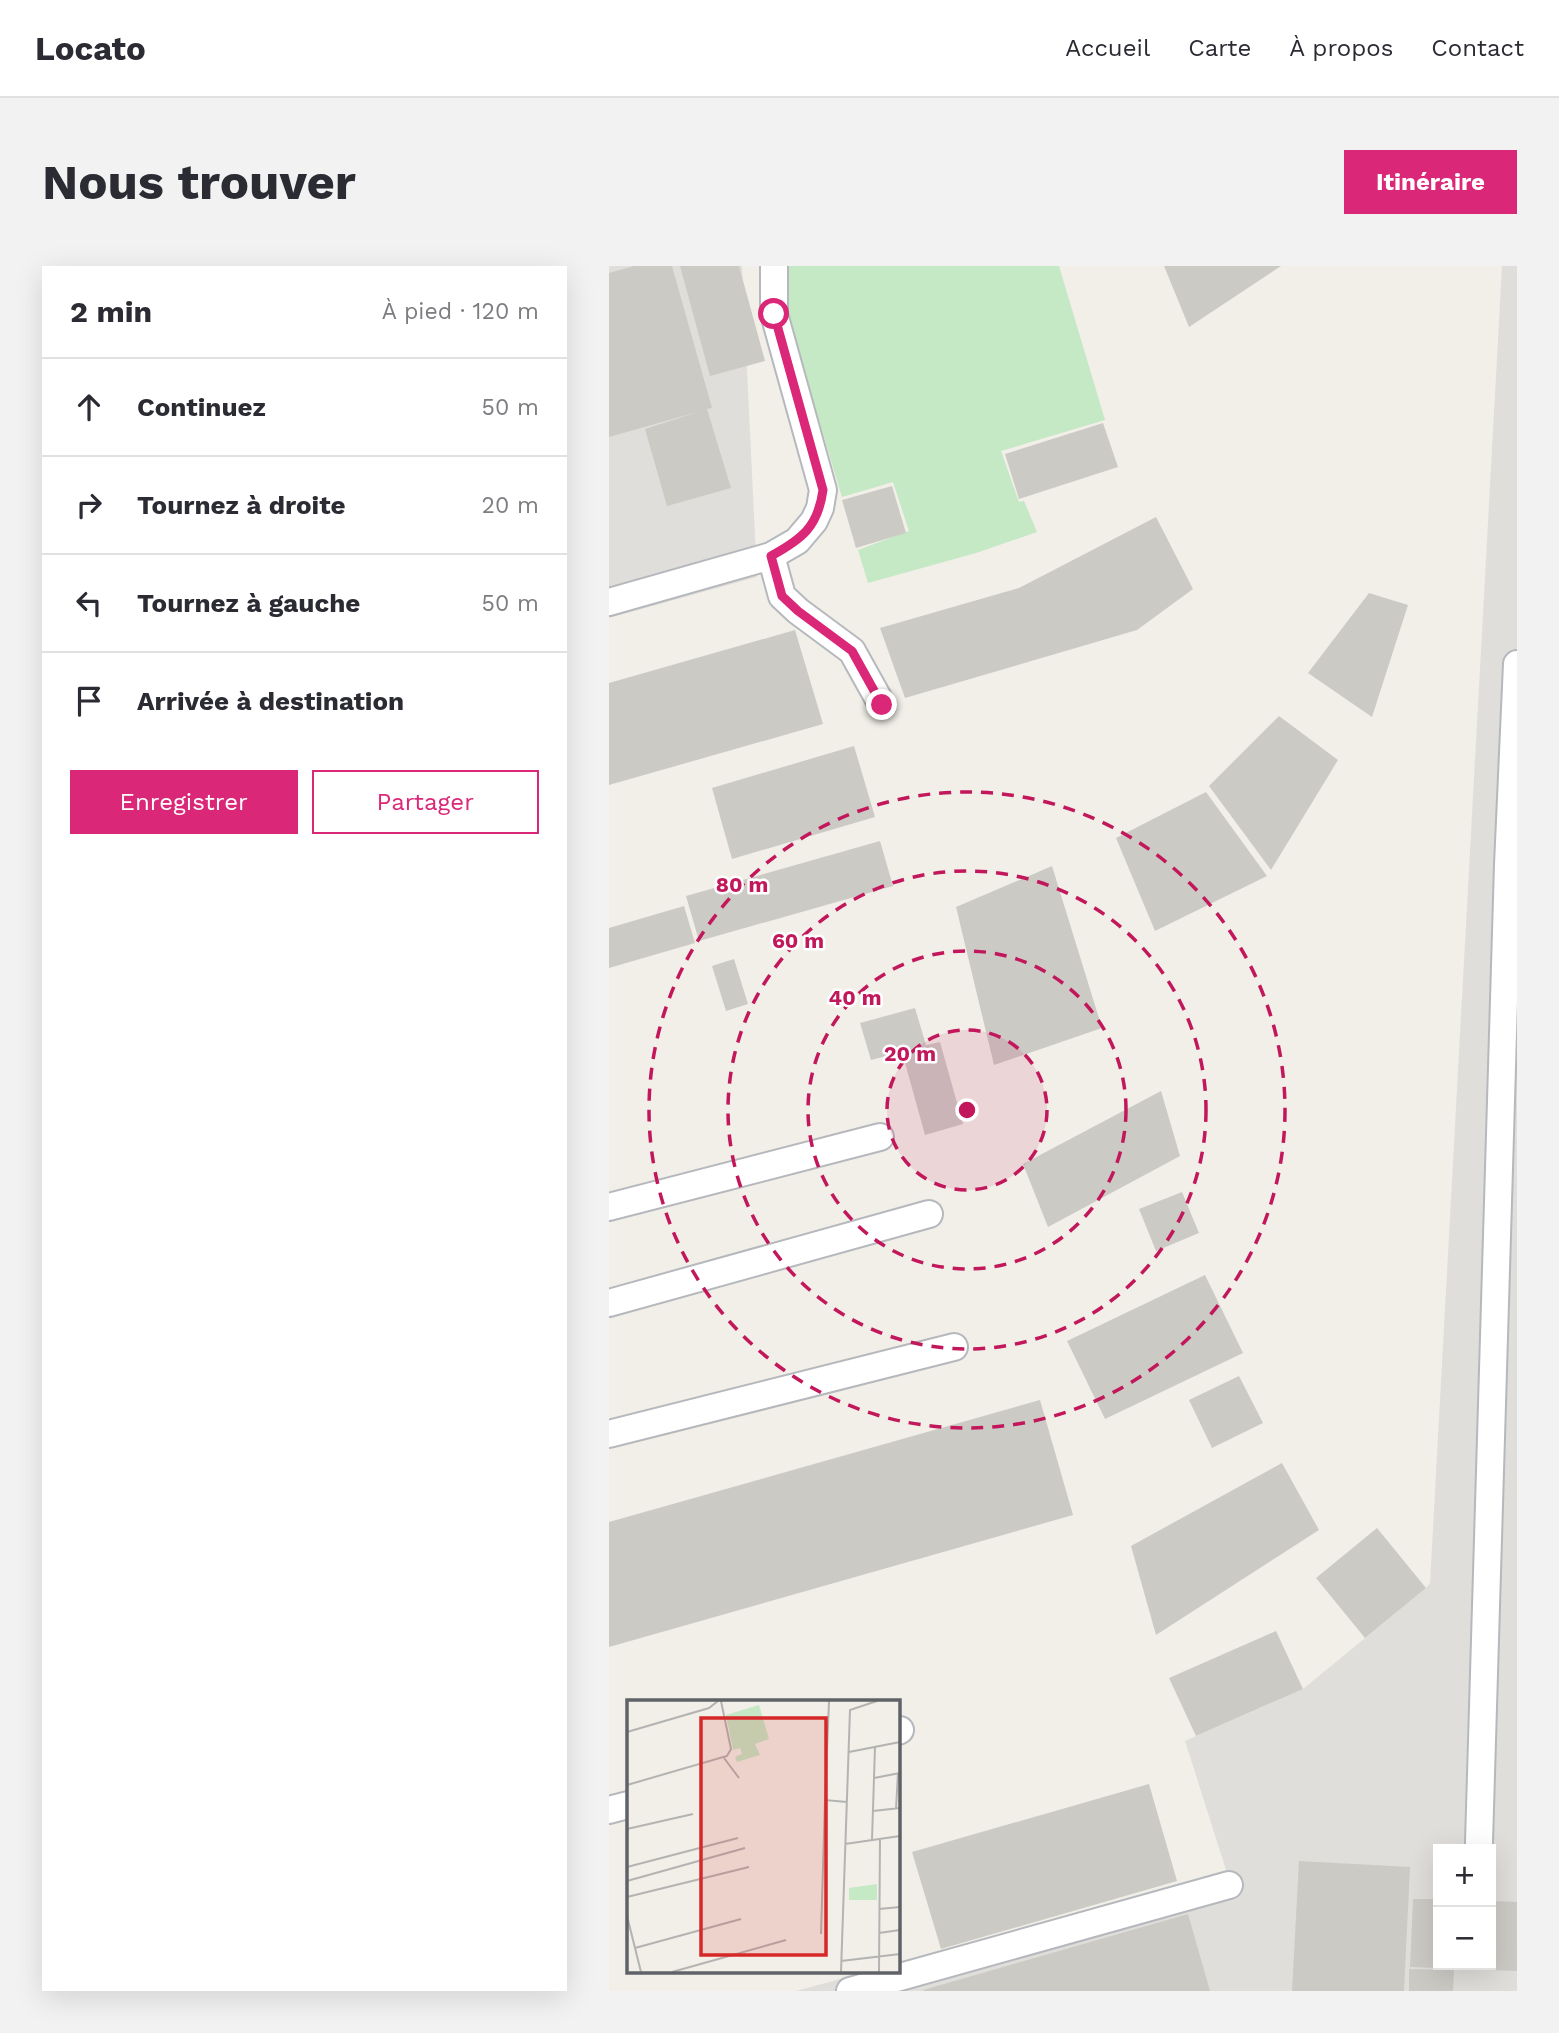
<!DOCTYPE html>
<html lang="fr">
<meta charset="utf-8">
<style>
:root{--surface:#fff;--page:#f2f2f3;--text:#2b2b33;--muted:#7c7c81;--line:#e1e1e2;--accent:#db2777}
body{margin:0;font-family:"Work Sans",sans-serif;background:var(--page);color:var(--text)}
.controls{position:absolute;right:21px;bottom:21px;display:grid;overflow:hidden;border-radius:0px;box-shadow:0 7px 28px #0002}
.controls button{width:63px;height:63px;display:grid;place-items:center;padding:0;border:0;border-bottom:2px solid var(--line);background:var(--surface);color:var(--text);font:35px sans-serif}
.stop{position:absolute;width:21px;height:21px;margin:-16px;border:5px solid #db2777;border-radius:50%;background:#fff}
.stop.end{background:#db2777;border-color:#fff;box-shadow:0 2px 7px #0008}
.list{margin:0;padding:0;list-style:none}
h2{display:flex;justify-content:space-between;align-items:center;height:91px;margin:0;padding:0 28px;font-size:30px}
h2 small{font-size:23px;font-weight:400;color:var(--muted)}
.list li{display:grid;grid-template-columns:46px 1fr auto;gap:21px;align-items:center;box-sizing:border-box;height:98px;padding:0 28px;border-top:2px solid var(--line)}
.list b{display:block;font-size:26px;white-space:nowrap}
.list em{font-size:23px;font-style:normal;color:var(--muted)}
.actions{display:flex;gap:14px;padding:21px 28px}
.actions a{flex:1;padding:16px 0;border:2px solid var(--accent);border-radius:0px;text-align:center;font-size:24px;color:var(--accent)}
.actions .main{background:var(--accent);color:#fff}
.icon{flex:none;width:38px;height:38px;fill:none;stroke:currentColor;stroke-width:2;stroke-linecap:round;stroke-linejoin:round}
.map{position:relative;flex:none;width:908px;height:1725px;overflow:hidden;border-radius:0px}
header{display:flex;align-items:center;gap:42px;box-sizing:border-box;height:98px;padding:0 35px;background:var(--surface);border-bottom:2px solid var(--line)}
header strong{font-size:33px}
nav{display:flex;gap:38px;margin-inline-start:auto;font-size:24px}
.intro{display:flex;align-items:center;justify-content:space-between;box-sizing:border-box;height:168px;padding:0 42px}
h1{margin:0;font-size:49px}
.button{padding:18px 32px;border-radius:0px;background:var(--accent);color:#fff;font-size:24px;font-weight:700}
main{display:flex;gap:42px;padding:0 42px}
aside{flex:1;background:var(--surface);border-radius:0px;box-shadow:0 7px 28px #0002}
.map>svg:first-child{display:block}
.industrial{fill:#e0deda;fill-rule:evenodd}
.green{fill:#c5e8c5}
.building{fill:#cccac5}
.lines{fill:none;stroke-linecap:round;stroke-linejoin:round}
.minor-casing{stroke:#b5b8bc;stroke-width:30}
.minor{stroke:#fff;stroke-width:26}
.route{stroke:#db2777;stroke-width:9}
.ring{fill:none;stroke:#c2185b;stroke-width:3.5;stroke-dasharray:12 9}
.inset-road{fill:none;stroke:#b3b3b1;stroke-width:2}
.view{fill:#d62828;fill-opacity:0.15;stroke:#d62828;stroke-width:3.5}
.inset-edge{fill:none;stroke:#5f6368;stroke-width:3.5}
.centre{fill:#c2185b;stroke:#fff;stroke-width:3.5}
.ring-label{font-size:21px;text-anchor:middle;font-weight:bold;fill:#c2185b;stroke:#fff;stroke-width:5;stroke-linejoin:round;paint-order:stroke}
</style>
<header>
<strong>Locato</strong>
<nav><a>Accueil</a><a>Carte</a><a>À propos</a><a>Contact</a></nav>
</header>
<div class="intro"><h1>Nous trouver</h1><a class="button">Itinéraire</a></div>
<main>
<aside>
<h2>2 min<small>À pied · 120 m</small></h2>
<ul class="list">
<li><svg class="icon" aria-label="ahead" viewBox="0 0 24 24"><path d="M12 20V5M6 11l6-6 6 6"/></svg><div><b>Continuez</b></div><em>50 m</em></li>
<li><svg class="icon" aria-label="right" viewBox="0 0 24 24"><path d="M7 20v-9h11M14 6l5 5-5 5"/></svg><div><b>Tournez à droite</b></div><em>20 m</em></li>
<li><svg class="icon" aria-label="left" viewBox="0 0 24 24"><path d="M17 20v-9H6M10 6l-5 5 5 5"/></svg><div><b>Tournez à gauche</b></div><em>50 m</em></li>
<li><svg class="icon" aria-label="arrive" viewBox="0 0 24 24"><path d="M6 21V4h12l-3 4 3 4H6"/></svg><div><b>Arrivée à destination</b></div></li>
</ul>
<div class="actions"><a class="main">Enregistrer</a><a>Partager</a></div>
</aside>
<div class="map">
<svg width="908" height="1725" viewBox="0 0 908 1725">
<rect width="100%" height="100%" fill="#f1efe8"/>
<path class="industrial" d="M0,0H133L148,311L0,352Z
M893,0H908V1725H187L257,1706H289V1697L618,1607L576,1475L694,1423L817,1322L821,1317ZM829,1583H882V1699H829Z"/>
<path class="green" d="M179,0H450L496,154L392,185L410,236L415,235L428,266L367,287L259,317L249,284L300,265L284,216L233,231L175,38Z"/>
<path class="building" d="M25,0H63L103,142L98,143L122,222L58,240L36,163L92,145L0,171V7Z
M71,0H130L156,95L101,110Z
M555,0H672L580,61Z
M494,157L509,201L410,233L396,188Z
M283,220L297,267L247,282L233,234Z
M547,251L584,323L528,364L296,432L271,362L410,322Z
M760,327L799,339L763,451L699,407Z
M186,364L214,458L0,519V417Z
M670,450L729,494L662,604L600,520Z
M245,480L266,551L123,593L103,522Z
M597,526L658,610L546,665L507,572Z
M271,575L284,620L90,675L77,630Z
M443,600L493,762L385,799L347,641Z
M75,640L86,677L0,702V662Z
M125,693L139,738L117,745L103,700Z
M306,742L317,779L331,776L354,858L316,869L293,786L262,794L251,757Z
M552,825L571,890L439,961L414,898Z
M573,926L590,967L547,985L530,943Z
M596,1009L634,1087L496,1153L458,1075Z
M630,1110L654,1157L603,1182L580,1134Z
M431,1134L464,1249L0,1381V1256Z
M673,1197L710,1264L547,1369L522,1280Z
M768,1262L817,1322L756,1372L707,1312Z
M667,1365L694,1423L587,1470L560,1412Z
M540,1518L568,1615L332,1683L303,1586Z
M690,1595L801,1601L795,1725H683Z
M804,1633H829V1699H882V1635L908,1636V1705L801,1701Z
M579,1648L601,1725H315L314,1724Z
M800,1703L845,1704L844,1725H800Z"/>
<g class="lines">
<defs>
<path id="minor" d="M162,290L173,330L189,345L243,385L273,439
M0,336L162,290L188,275L205,255L211,242L214,224L165,48V0
M899,599L908,398
M0,941L271,871
M0,1037L320,948
M0,1168L345,1081
M289,1465L291,1464
M0,1544L19,1539
M870,1576L899,599L908,600
M241,1725L620,1619"/>
</defs>
<use href="#minor" class="minor-casing"/>
<use href="#minor" class="minor"/>
</g>
<g class="lines">
<path class="route" d="M165,48L214,224C209,261 193,273 162,290L173,330L189,345L243,385L273,439"/>
</g>
<circle cx="358" cy="844" r="80" fill="#c2185b" fill-opacity=".12"/>
<g class="ring">
<circle cx="358" cy="844" r="80"/>
<circle cx="358" cy="844" r="159"/>
<circle cx="358" cy="844" r="239"/>
<circle cx="358" cy="844" r="318"/>
</g>
<g transform="translate(18 1434)">
<rect width="273" height="273" fill="#f1efe8"/>
<path d="M132,5L142,39L128,44L133,55L110,62L108,57L115,54L113,48L106,50L99,15ZM250,184V200H222V188Z" fill="#c5e8c5"/>
<path class="inset-road" d="M0,32L82,8L91,1M222,52L273,42M97,58L112,78M247,78L273,73M0,85L100,56L104,49L94,1M198,100L202,1M269,109L271,73M246,111L273,108M0,129L66,114M245,140L248,47M218,144L273,136M0,167L111,138M0,181L118,148M0,197L122,167M252,209L273,207M0,216L14,272M252,233L273,230M194,234L198,100L220,102M8,248L114,219M214,261L273,254M45,272L159,240M214,272L223,10L250,1M252,272L253,139"/>
<path class="view" d="M74,18H199V255H74Z"/>
<rect width="273" height="273" class="inset-edge"/>
</g>
<circle cx="358" cy="844" r="10" class="centre"/>
<g class="ring-label">
<text x="133" y="626">80 m</text>
<text x="189" y="682">60 m</text>
<text x="246" y="739">40 m</text>
<text x="301" y="795">20 m</text>
</g>
</svg>
<div class="controls">
<button>+</button>
<button>−</button>
</div>
<div class="stop" style="left:165px;top:48px"></div>
<div class="stop end" style="left:273px;top:439px"></div>
</div>
</main>
